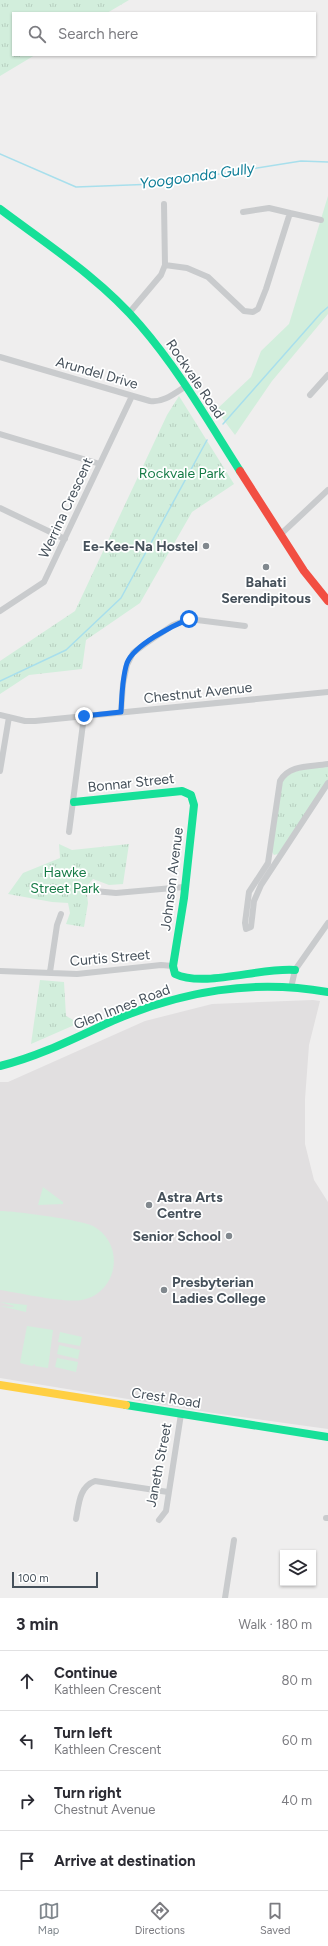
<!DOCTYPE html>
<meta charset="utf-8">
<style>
:root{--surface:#fff;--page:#f2f2f3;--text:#2b2b33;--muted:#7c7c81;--line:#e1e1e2;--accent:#81888e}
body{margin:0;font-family:Figtree,sans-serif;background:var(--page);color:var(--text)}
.controls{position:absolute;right:12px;bottom:12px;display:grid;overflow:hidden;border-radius:0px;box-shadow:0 1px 3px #0004}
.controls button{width:36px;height:36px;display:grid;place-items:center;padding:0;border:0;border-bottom:1px solid var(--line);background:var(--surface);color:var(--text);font:20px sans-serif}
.scale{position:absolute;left:12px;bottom:10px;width:86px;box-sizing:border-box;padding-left:4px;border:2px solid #46515b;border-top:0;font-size:11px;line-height:14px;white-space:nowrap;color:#46515b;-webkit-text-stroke:3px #fff;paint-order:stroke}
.stop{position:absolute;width:12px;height:12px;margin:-9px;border:3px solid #1a73e8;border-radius:50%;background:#fff}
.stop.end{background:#1a73e8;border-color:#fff;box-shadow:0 1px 4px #0008}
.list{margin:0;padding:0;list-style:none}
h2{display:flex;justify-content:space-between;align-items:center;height:52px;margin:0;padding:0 16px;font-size:17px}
h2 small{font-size:13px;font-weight:400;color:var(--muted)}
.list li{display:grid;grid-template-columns:26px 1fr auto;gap:12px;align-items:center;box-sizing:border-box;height:60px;padding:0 16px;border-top:1px solid var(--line)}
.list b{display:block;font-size:15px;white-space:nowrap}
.list p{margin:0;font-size:13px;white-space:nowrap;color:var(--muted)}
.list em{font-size:13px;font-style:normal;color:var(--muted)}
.icon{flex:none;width:22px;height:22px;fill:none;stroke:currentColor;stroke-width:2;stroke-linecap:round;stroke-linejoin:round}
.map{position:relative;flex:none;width:328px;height:1598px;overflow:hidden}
.search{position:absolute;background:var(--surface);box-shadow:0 1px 3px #0004;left:12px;right:12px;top:12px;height:44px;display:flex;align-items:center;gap:10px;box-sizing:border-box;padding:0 14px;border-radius:0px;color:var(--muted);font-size:15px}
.sheet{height:292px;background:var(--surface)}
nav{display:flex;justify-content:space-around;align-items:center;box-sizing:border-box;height:56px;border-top:1px solid var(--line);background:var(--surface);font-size:11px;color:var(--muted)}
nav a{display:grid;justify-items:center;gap:2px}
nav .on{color:var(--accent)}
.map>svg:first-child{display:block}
.education{fill:#e1dfe0}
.green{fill:#d2eedc}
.park{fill:url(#park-tufts)}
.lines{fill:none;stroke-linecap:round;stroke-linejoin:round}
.stream{stroke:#a8dfec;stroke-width:1.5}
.street{stroke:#c9cbcd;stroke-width:6}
.fast{stroke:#16e098;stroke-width:8}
.slow{stroke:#ffcf43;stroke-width:8}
.jam{stroke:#f24e42;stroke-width:8}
.route{stroke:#1a73e8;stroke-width:5}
.poi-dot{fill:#81888e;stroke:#fff;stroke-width:1.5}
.labels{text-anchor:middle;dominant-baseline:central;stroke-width:3.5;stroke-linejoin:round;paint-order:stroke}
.street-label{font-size:14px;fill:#46515b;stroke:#fff}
.park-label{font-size:14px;fill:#177b47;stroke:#fff}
.poi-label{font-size:14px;font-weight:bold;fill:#46515b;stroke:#fff;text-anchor:end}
.water-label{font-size:15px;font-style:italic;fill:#0d7d97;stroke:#fff}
</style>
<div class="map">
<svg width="328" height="1598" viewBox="0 0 328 1598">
<defs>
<pattern id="park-tufts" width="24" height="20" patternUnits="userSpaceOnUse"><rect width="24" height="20" fill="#d2eedc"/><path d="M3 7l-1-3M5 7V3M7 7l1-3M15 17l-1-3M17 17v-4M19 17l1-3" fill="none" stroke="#b6cebf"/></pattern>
</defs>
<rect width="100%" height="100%" fill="#efeeee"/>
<path class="education" d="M313,1000L320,1001L309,1045L305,1099V1144L314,1180L328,1202V1429L213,1413L0,1378V1082H8L145,1021L212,1004Z"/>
<path class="green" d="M328,196V314L272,381L235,435L216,410L251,377L261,351L289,324Z
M43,1187L63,1202V1204L38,1205Z
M0,1211C15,1211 82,1220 93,1226C126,1244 118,1293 82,1300C64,1303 20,1293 0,1290Z
M0,1302L27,1305L26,1312L0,1306L13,1307L14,1306Z
M27,1326L53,1330L48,1368L35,1366V1364L32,1366L20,1363Z
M60,1332L82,1337L80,1346L58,1342Z
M59,1345L80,1350L78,1359L57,1354Z
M57,1358L78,1362L76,1372L55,1367Z"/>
<path class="park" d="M0,0H129L107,13H13V55H35L0,76Z
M179,396L234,484L192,512L140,603L86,640L82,669L29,675L0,694V661L75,611L167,415Z
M328,767V780L278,854L274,855L272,852L282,783C290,767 312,769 328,767Z
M59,844L72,850L129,844L123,884L109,885L93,879L86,887L88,903L84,927L66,924L70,913L68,903L52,902L8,894L23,873L60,858Z
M40,980L64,982L66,1016L79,1023L31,1044Z"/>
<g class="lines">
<path class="stream" d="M0,154L76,187L156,184L301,161L328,162
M223,424L321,313L328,307
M0,681L66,650L121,598L207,440"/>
<path class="street" d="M243,212L269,208L290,213
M165,265L187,268L208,277L244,311L253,312L258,309L266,289L290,213L321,220
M129,313L161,275L165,265L164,204
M0,357L150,401C163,403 175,393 186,386
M310,395L328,375
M0,434L100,464
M0,508L65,539
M281,534L328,490
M0,611L44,582L132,396
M121,712L123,684L127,665L133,653L145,644L173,625L189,619L245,626
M0,715L25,721H35L328,692
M328,764C311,767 289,764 280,781L268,863L249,892L245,923L246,929L251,927L254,901L261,885L328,783
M0,771L9,717
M69,832L84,716
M94,891L116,893L184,887
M0,971L77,974L161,965L173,966
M50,972L57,925L61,914
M291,988L295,970L328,923
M326,1518H328
M76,1519C79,1504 79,1487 95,1481L168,1492
M159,1520L166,1511L181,1414
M225,1598L234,1540"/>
<path class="fast" d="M0,209C48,245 101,279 140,325C179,370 208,421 240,471
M74,802L182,791L191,795L194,805L184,898L173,966L175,974C204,988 261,967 295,970
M0,1066C40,1056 75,1038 112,1021C183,991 252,979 328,992
M126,1405L328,1437"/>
<path class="slow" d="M0,1385L126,1405"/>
<path class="jam" d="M240,471L304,571L328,601"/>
</g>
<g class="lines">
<path class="route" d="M84,716L121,712C122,696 122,678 127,663C134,645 172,626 189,619"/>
</g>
<g class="poi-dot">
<circle cx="206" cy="546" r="4"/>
<circle cx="266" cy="567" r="4"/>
<circle cx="149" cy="1205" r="4"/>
<circle cx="229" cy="1236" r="4"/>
<circle cx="164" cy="1290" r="4"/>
</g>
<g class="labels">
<g class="street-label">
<text transform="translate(97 373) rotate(16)">Arundel Drive</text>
<text transform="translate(195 379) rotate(56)">Rockvale Road</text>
<text transform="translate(66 508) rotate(-65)">Werrina Crescent</text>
<text transform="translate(198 693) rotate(-6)">Chestnut Avenue</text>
<text transform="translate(131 783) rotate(-6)">Bonnar Street</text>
<text transform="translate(172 879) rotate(-83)">Johnson Avenue</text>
<text transform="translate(110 958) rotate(-5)">Curtis Street</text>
<text transform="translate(122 1007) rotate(-21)">Glen Innes Road</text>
<text transform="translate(166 1398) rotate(9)">Crest Road</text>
<text transform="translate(159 1465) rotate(-79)">Janeth Street</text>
</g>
<g class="park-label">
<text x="182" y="473">Rockvale Park</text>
<text x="65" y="872">Hawke<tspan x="65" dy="16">Street Park</tspan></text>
</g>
<g class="poi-label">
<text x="198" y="546">Ee-Kee-Na Hostel</text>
<text x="266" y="582" text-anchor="middle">Bahati<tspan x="266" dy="16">Serendipitous</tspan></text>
<text x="157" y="1197" text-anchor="start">Astra Arts<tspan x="157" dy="16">Centre</tspan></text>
<text x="221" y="1236">Senior School</text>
<text x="172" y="1282" text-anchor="start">Presbyterian<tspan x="172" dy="16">Ladies College</tspan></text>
</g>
<g class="water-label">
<text transform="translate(197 176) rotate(-8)">Yoogoonda Gully</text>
</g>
</g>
</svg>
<div class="controls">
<button><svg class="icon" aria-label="layers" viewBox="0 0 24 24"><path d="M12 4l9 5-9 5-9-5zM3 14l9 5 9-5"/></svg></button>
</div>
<div class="scale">100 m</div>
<div class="stop" style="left:189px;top:619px"></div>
<div class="stop end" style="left:84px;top:716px"></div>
<div class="search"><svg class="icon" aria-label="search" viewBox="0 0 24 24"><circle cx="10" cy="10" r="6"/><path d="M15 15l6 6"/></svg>Search here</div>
</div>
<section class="sheet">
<h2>3 min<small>Walk · 180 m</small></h2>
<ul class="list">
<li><svg class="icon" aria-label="ahead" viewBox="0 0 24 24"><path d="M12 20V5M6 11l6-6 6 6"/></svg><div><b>Continue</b><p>Kathleen Crescent</p></div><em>80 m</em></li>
<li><svg class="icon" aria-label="left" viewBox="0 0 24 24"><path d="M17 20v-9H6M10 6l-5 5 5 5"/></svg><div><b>Turn left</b><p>Kathleen Crescent</p></div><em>60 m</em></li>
<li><svg class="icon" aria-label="right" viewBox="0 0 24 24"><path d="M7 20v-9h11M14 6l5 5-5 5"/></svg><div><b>Turn right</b><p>Chestnut Avenue</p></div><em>40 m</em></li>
<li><svg class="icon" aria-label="arrive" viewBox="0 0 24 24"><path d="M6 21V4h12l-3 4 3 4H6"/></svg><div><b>Arrive at destination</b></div></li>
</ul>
</section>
<nav>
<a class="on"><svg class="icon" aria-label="map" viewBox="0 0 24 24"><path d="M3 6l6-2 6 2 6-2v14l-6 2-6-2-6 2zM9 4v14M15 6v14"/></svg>Map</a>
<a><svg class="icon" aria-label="directions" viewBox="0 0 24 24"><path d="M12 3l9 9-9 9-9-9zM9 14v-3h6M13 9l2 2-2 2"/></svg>Directions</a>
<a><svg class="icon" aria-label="saved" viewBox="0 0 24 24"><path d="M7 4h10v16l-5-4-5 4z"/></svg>Saved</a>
</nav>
